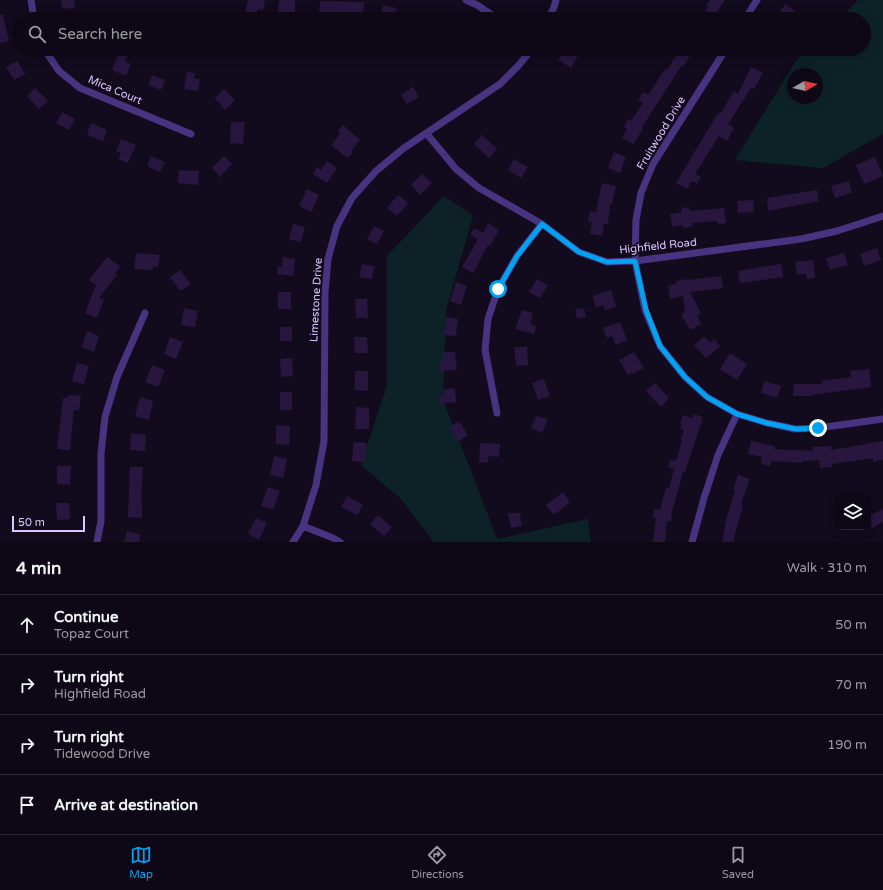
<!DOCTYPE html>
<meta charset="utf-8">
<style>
:root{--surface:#0e0816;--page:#1c1623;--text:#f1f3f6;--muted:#9b9aa1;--line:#2e2935;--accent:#00a3f2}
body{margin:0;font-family:"Varela Round",sans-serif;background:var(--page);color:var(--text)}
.controls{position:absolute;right:12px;bottom:12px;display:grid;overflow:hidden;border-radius:8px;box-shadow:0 2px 10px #0003}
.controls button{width:36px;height:36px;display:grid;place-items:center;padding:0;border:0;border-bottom:1px solid var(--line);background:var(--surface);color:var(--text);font:20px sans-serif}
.compass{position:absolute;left:787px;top:68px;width:36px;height:36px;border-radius:50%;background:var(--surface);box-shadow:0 2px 10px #0003;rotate:81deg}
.scale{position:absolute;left:12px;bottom:10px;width:73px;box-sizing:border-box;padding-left:4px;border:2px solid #dac7ff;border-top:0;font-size:11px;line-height:14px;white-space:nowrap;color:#dac7ff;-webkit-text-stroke:3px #120b1d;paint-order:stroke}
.stop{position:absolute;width:12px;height:12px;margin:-9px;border:3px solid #00a3f2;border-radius:50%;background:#fff}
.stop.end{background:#00a3f2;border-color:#fff;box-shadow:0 1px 4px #0008}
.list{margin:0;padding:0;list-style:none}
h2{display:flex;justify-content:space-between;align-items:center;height:52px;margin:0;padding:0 16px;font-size:17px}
h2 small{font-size:13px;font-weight:400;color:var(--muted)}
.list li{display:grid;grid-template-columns:26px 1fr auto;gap:12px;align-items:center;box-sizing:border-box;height:60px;padding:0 16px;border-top:1px solid var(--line)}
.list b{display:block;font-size:15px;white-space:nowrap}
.list p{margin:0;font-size:13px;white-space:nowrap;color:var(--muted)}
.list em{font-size:13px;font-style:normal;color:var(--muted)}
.icon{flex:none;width:22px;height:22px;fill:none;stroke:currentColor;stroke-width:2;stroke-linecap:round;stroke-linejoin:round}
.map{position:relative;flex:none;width:883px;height:542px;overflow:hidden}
.search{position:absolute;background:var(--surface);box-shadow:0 2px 10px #0003;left:12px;right:12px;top:12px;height:44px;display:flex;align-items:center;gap:10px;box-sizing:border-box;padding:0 14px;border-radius:22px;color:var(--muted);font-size:15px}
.sheet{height:292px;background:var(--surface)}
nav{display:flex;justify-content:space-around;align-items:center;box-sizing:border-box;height:56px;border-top:1px solid var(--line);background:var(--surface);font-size:11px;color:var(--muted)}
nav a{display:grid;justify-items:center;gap:2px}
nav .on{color:var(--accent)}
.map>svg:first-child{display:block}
.green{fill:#0d2227;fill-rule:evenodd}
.building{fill:#28163f}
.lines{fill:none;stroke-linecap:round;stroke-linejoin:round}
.minor{stroke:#47337f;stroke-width:7}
.route{stroke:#00a3f2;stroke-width:5}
.labels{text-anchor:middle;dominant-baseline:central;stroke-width:3.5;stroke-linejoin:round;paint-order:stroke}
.street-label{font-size:11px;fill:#dac7ff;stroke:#120b1d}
</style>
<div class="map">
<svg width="883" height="542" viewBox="0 0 883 542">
<rect width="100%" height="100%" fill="#120b1d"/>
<path class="green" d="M858,0H883V134L823,168L735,160L795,62L808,49H864V19H839ZM793,74H817V98H793Z
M444,196L473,216L446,310L443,400L466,458L497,539L588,519L591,542H434L401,499L361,465L387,385V256Z"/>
<path class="building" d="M61,0H74L75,8L62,9Z
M248,0H265L263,10L258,9L257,17L245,15Z
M279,0H295V13L278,12Z
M710,0H725L713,19H701L708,7L706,6Z
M320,1L364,2L363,16L319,12Z
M785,4L795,11L790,19H775Z
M383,5L396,8L394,19L381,16Z
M0,15H3L9,41L0,43Z
M565,49H571L579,54L571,68L558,60Z
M680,49H694L684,66L682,65L642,127L643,128L634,144L622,138L627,129L624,127L628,119L631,121L643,103L638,100L643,92L648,95L665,69L667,70Z
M119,53L127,56L125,61L131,64L126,76L112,70Z
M17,61L25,74L14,80L6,67Z
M751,67L763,73L754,89L751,88L728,124L734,128L727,141L719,136L695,174L701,177L697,184L692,181L687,189L676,183L718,113L720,114L734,91L738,94Z
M187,72L195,73L194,78L200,79L198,91L184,89Z
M152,75L165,80L161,90L148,85Z
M413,87L419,97L407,104L401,95Z
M35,88L48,101L39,109L27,96Z
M224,89L235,100L225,110L215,98Z
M62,112L75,119L69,130L56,123Z
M231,122H245L243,144L230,143Z
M91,123L107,130L103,141L87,135Z
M343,125L360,140L351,151L353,152L349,157H346L331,145L340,134L338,131Z
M482,135L497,149L489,158L474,144Z
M121,139L136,145L128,163L118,159L121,153L116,151Z
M614,152L626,157L620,173L608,168Z
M151,156L165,162L160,172L147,166Z
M224,156L232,164L220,177L212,168Z
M875,157L883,176L864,184L856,165Z
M514,159L528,167L521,178L508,170Z
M327,161L337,168L327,183L313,174L317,167L321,170Z
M179,170L199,171L198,185L178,183Z
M422,174L432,183L420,195L411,185Z
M849,181L852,193L835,198L831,186Z
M602,183L616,186L612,204H610L608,224L604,223L602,236L590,234L592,222H588L590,211L596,212Z
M307,189L319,195L311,212L299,206Z
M817,190L819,201L768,211L767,198Z
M398,195L408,203L397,216L387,208Z
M753,200L754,212L738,213L737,201Z
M689,207L690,211L724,208L726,223L718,224L717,221L692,223V227L683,228L682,225L672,227L670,214L682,212L681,208Z
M488,223L499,230L490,246L488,245L473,273L462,267L478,239L470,235L474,228L483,233Z
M293,224L305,227L301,242L289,239Z
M374,226L384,231L377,244L367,239Z
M877,248L881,260L864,266L860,254Z
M139,253L160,255L158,267H153L152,270L134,269L136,254H139Z
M844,253L848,265L830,270L826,258Z
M107,257L120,266L115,273L117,275L99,298L104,300L97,318L85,313L96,285L89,280Z
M283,257L295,259L293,276L277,274L278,266L282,267Z
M813,260L815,278L807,279L806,274L797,275L795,262Z
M362,264L374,266L372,279L359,277Z
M781,264L783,277L740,283L738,271Z
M180,270L191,284L180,291L170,277Z
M721,276L723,288L690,292L701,313L697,316L701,324L690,330L681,314L685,312L683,296L670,299L668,285L676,284V281L688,279V280Z
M537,279L548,285L540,298L529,292Z
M456,282L467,286L461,305L450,301Z
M611,290L616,307L605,310L603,305L596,308L593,296Z
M278,292H291V309H278Z
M355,299H367L368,318H356Z
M184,308L198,311L195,327L181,325Z
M584,308L586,317L577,318L575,309Z
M522,310L533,313L530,324L536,326L534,334L515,329Z
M446,317L458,319L456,336L444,335Z
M620,322L627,340L616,345L612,336L607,338L603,328Z
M280,327H292V341H280Z
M87,331L99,336L94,352L81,347Z
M704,336L710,343L714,339L720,346L706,358L694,345Z
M170,337L183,342L176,359L164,354Z
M354,337H367L368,353H355Z
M514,347H527L528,365L516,366Z
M443,352H455L457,370L440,371V361H443Z
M634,352L644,368L633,374L632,372L628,375L619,360Z
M730,353L747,364L737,380L720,369Z
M292,358L293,376L281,377L280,359Z
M77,363L89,366L84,384L72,381Z
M152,365L165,370L158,387L145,382Z
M869,369L871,387L811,395V396H793L794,384H822V381L851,377L850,371Z
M355,371H368V391L355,390Z
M544,379L550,396L538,400L532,383Z
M764,381L781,386L777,398L761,393Z
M655,383L669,398L661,407L646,391Z
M455,388L456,402L439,404V396L444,395V389Z
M280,392H292V410H280Z
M68,395L81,396L79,411L74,410L70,450L57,449L63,398H67Z
M140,397L153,401L149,420L135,416Z
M356,407L369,408V429H355Z
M694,414L703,417L685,472H683L672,512L671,522L667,521L665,542H653L656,518H653L654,509L660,510L666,487L669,488L674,469L668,467L670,460L676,461L682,441L681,440L684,430L680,429L682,425L680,424L683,415L692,418Z
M536,416L548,419L542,433L531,428Z
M459,421L468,435L458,442L449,428Z
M276,425L290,426L289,445L276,444Z
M131,433L146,435L145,451L130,450Z
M751,441L775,446L774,449L813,451L812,447L831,446V450L883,441V460L873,462V458L832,464V467L820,468L819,460L802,461V463L771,461L770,466L761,464L762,457L748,454Z
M354,442L367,443L365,462L352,461Z
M480,443L500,444L499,457L488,456V463L479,462Z
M274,456L287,459L283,478L270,475Z
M57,466H71L70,485L57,484Z
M130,467H143L141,499H142V518L128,517Z
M738,475L750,479L741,504L743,505L735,534L734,542H722L726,520L735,490L733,489Z
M268,487L280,491L273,510L261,506Z
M563,492L570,502L554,515L546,505Z
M347,496L363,505L357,515L341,507Z
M56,503H69L70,519L57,520Z
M883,509V522L872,528L868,519V516Z
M508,513H520L522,526L511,528Z
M378,515L392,527L384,536L370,524Z
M256,518L267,523L259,540L248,534Z
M127,531L141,535L139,542H124Z"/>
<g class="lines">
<path class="minor" d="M31,0L34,19
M466,0L477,5L498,19
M548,19L554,7L556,0
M745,19L757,0
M44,49L59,71L80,88L191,134
M726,49L653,164L641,193L636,220L635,261L645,310L660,346L685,377L707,397L737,414L767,423L795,429L818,428L883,419
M427,134L456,169L479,188L542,224L579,252L607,262L635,261L801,239L837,231L883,216
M497,413L485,350L488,319L498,289L517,256L542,224
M303,526L333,538L340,542
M97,542L101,521V453L105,417L117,377L145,313
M293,542L303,526L316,485L324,441L325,293L328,259L337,226L352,198L376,171L404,148L500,84L518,66L532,49
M692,542L704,498L718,455L737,414"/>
</g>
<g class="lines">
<path class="route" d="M498,289L517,256L542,224L579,252L607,262L635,261L646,310L660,346L685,377L707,397L737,414L767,423L796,429L818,428"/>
</g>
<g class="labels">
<g class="street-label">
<text transform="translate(115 90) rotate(23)">Mica Court</text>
<text transform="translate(661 133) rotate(-59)">Fruitwood Drive</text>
<text transform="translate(658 246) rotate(-6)">Highfield Road</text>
<text transform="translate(316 300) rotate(-87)">Limestone Drive</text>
</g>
</g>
</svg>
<div class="controls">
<button><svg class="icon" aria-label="layers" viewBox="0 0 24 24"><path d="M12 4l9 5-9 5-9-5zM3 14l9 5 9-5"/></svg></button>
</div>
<svg class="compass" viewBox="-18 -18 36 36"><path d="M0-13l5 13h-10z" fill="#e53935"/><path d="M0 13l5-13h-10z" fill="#9b9aa1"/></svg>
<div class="scale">50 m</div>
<div class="stop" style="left:498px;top:289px"></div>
<div class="stop end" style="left:818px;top:428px"></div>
<div class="search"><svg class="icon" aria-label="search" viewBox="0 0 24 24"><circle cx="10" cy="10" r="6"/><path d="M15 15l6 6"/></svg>Search here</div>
</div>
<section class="sheet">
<h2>4 min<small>Walk · 310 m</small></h2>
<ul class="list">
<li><svg class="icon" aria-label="ahead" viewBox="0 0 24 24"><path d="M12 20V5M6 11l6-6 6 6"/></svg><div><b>Continue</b><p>Topaz Court</p></div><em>50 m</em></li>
<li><svg class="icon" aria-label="right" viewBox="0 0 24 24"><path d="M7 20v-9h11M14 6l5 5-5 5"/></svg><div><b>Turn right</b><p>Highfield Road</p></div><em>70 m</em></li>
<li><svg class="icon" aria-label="right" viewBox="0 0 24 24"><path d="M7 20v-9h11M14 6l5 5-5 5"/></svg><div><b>Turn right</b><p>Tidewood Drive</p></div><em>190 m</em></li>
<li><svg class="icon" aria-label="arrive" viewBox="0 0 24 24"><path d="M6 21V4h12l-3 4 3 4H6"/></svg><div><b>Arrive at destination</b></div></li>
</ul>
</section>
<nav>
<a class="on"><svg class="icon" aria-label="map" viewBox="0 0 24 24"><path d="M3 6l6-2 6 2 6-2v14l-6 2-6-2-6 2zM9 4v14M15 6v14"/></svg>Map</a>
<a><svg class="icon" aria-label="directions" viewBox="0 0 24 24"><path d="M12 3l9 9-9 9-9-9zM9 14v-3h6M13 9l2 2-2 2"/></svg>Directions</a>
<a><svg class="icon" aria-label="saved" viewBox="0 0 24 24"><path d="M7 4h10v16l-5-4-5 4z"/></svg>Saved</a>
</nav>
